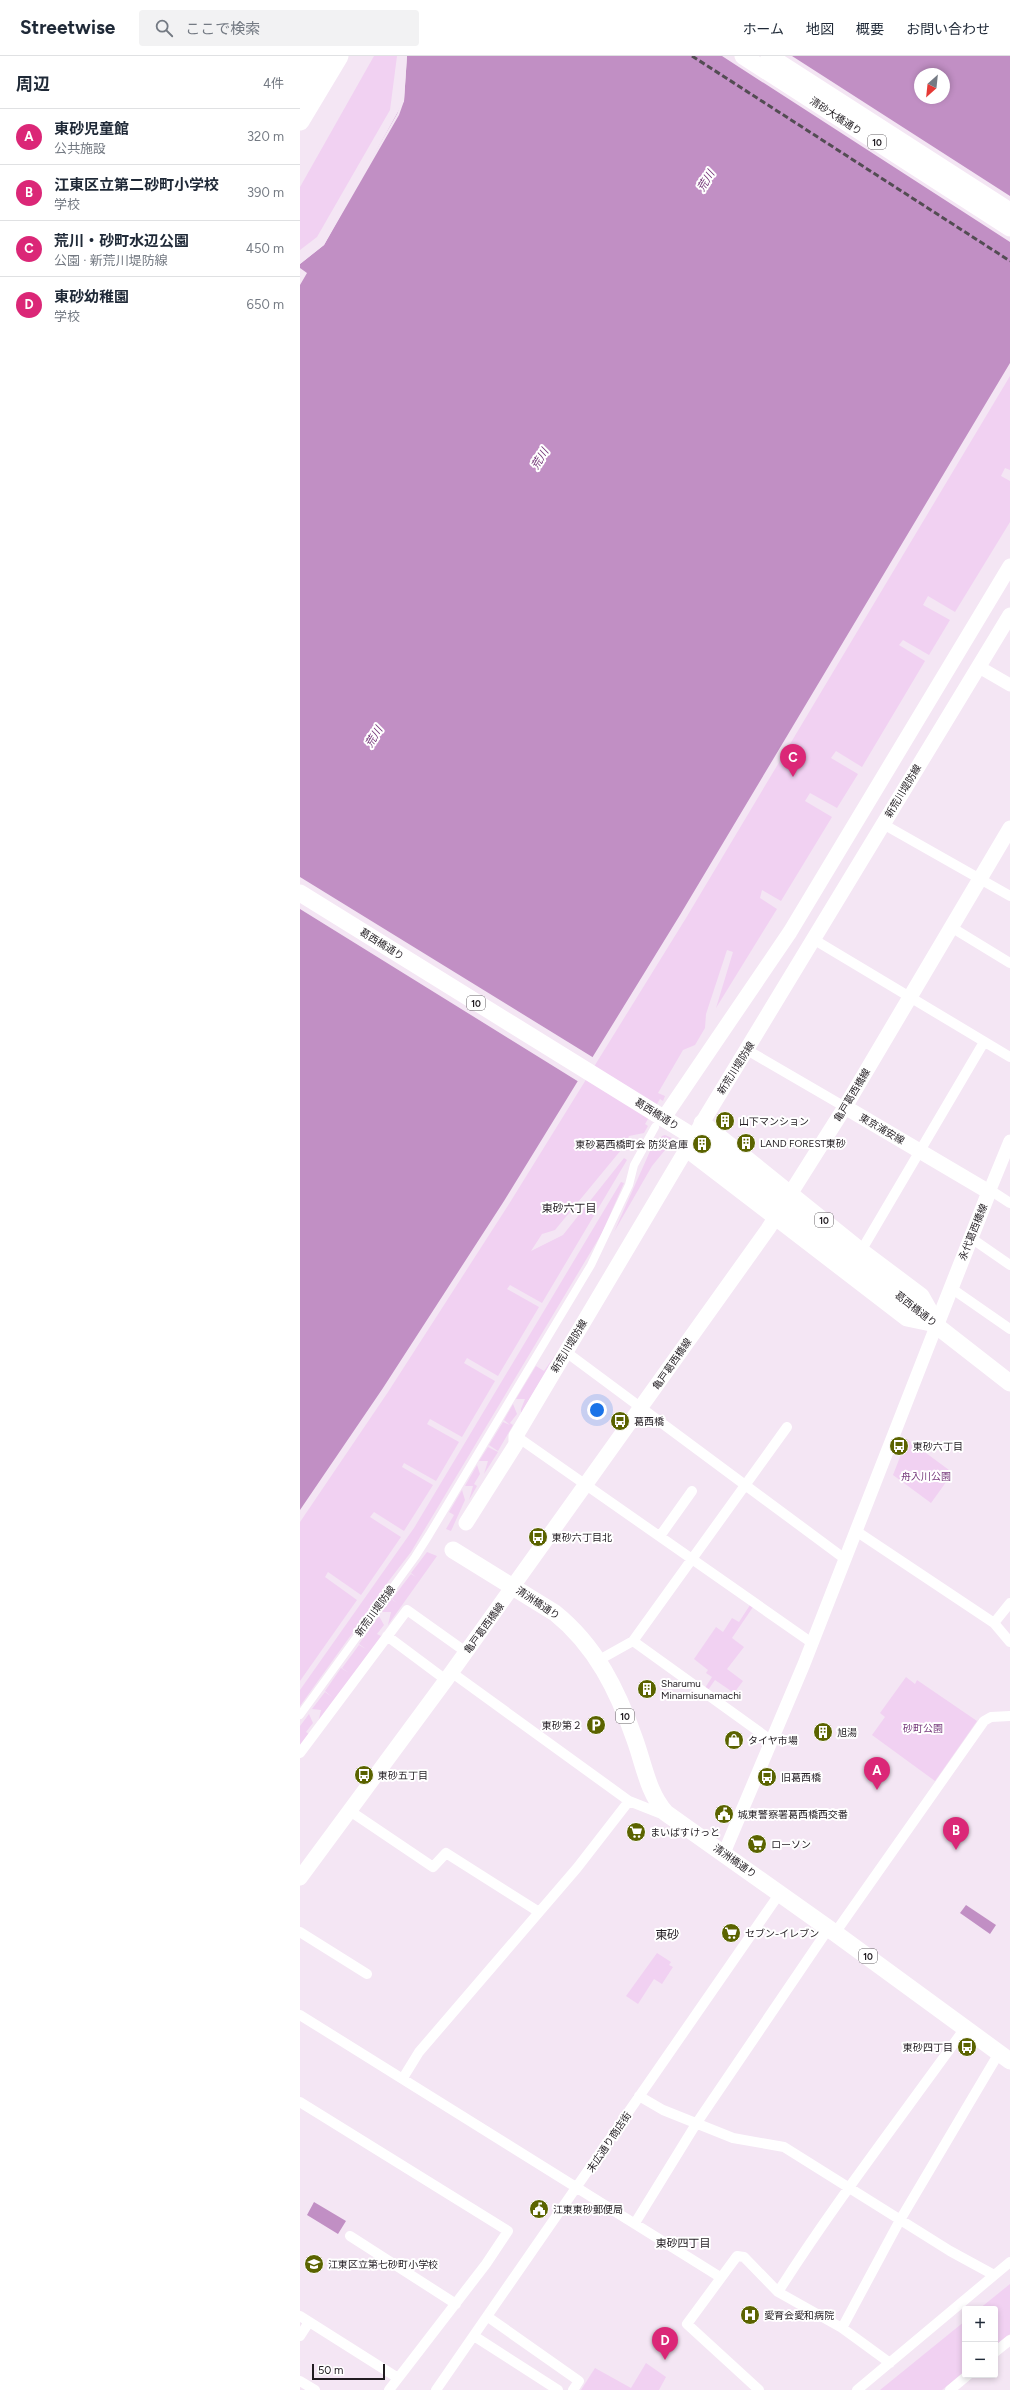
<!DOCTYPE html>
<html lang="ja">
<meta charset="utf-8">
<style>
:root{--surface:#fff;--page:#f2f2f3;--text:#1f2937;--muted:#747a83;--line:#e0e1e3;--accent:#db2777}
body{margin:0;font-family:Figtree,"Noto Sans JP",sans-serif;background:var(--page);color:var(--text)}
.controls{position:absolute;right:12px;bottom:12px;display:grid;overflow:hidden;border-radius:4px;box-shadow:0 2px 6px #0003}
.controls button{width:36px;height:36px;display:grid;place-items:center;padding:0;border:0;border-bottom:1px solid var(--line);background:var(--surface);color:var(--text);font:20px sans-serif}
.compass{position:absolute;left:614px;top:12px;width:36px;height:36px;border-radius:50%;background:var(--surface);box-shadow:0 2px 6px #0003;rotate:207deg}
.scale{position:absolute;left:12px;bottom:10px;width:73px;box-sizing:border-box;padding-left:4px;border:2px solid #211c21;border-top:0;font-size:11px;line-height:14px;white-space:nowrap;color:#211c21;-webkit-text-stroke:3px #fff;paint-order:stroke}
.you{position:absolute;left:297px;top:1354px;width:14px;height:14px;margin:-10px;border:3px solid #fff;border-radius:50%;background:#1a73e8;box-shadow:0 0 0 6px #1a73e833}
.badge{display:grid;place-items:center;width:26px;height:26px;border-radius:50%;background:var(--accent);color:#fff;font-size:13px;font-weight:700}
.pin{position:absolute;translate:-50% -33px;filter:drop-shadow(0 1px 2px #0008)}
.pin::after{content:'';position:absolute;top:21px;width:14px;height:12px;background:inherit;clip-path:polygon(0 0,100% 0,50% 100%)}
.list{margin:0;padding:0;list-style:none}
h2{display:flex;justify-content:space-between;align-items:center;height:52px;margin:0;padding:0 16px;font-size:17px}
h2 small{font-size:13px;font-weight:400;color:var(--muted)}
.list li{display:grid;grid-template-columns:26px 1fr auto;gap:12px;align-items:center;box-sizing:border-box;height:56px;padding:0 16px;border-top:1px solid var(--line)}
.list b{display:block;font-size:15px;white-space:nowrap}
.list p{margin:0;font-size:13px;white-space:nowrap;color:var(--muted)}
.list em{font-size:13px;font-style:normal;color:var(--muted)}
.icon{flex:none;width:22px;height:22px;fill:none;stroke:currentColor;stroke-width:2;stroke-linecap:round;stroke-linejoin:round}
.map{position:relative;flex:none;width:710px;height:2334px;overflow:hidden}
header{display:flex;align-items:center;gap:24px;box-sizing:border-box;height:56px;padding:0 20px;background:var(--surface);border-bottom:1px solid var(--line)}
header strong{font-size:19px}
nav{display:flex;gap:22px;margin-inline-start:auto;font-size:14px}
.search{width:280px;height:36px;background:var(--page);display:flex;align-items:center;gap:10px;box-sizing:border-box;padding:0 14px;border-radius:4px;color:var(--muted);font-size:15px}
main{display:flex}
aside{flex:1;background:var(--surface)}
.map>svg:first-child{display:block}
.green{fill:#f1d1f2}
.water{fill:#c18fc4;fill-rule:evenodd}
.pier{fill:#f4e6f4}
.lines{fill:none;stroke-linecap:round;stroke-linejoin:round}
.pedestrian{stroke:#fff;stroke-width:8}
.minor{stroke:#fff;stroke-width:10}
.tertiary{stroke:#fff;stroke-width:13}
.secondary{stroke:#fff;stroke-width:15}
.primary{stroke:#fff;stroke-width:17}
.motorway{stroke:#fff;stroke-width:19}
.rail{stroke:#534c53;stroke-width:3;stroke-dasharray:6 3;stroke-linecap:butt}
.labels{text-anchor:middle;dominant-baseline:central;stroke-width:4;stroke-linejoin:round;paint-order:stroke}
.shield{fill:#fff;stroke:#646064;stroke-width:1}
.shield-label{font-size:9px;font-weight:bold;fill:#211c21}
.street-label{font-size:10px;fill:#211c21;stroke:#fff}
.poi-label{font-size:10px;fill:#211c21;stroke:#fff;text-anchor:start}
.park-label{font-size:10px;fill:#76397b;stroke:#fff}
.water-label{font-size:11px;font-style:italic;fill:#753879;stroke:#fff}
.neighbourhood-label{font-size:11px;fill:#211c21;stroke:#fff}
.quarter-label{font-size:12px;fill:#211c21;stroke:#fff}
</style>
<header>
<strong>Streetwise</strong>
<div class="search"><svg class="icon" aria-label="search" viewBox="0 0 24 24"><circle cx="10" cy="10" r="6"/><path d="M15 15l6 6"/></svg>ここで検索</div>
<nav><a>ホーム</a><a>地図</a><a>概要</a><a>お問い合わせ</a></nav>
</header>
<main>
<aside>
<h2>周辺<small>4件</small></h2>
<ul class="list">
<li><span class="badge">A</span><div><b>東砂児童館</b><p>公共施設</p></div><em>320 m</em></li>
<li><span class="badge">B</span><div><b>江東区立第二砂町小学校</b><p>学校</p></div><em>390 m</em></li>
<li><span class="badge">C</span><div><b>荒川・砂町水辺公園</b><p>公園 · 新荒川堤防線</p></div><em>450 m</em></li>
<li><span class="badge">D</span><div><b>東砂幼稚園</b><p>学校</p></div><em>650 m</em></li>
</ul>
</aside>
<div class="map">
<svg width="710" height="2334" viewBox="0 0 710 2334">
<rect width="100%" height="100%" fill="#f4e6f4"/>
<path class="green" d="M74,0H97L90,54L17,181L0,194V131Z
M710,320V414L705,412L701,420L710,425V466L655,556L628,540L623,549L650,564L629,599L603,584L599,589L625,605L562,711L536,695L531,702L558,718L537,752L510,737L505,745L532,761L481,845L462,834L460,842L477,853L416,952L433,896L427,894L406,958L405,972L395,989L383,994L358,1037L365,1040L363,1045L360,1043L345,1068L348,1070L344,1077L329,1080L326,1088L255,1174L242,1178L231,1195L263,1179L324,1102L327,1104L242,1247L210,1229L207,1233L239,1251L198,1320L167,1302L164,1307L195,1325L162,1381L130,1363L127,1368L159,1386L136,1425L104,1407L102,1411L133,1429L104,1475L74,1456L70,1461L101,1481L61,1539L28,1516L25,1521L57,1544L0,1625V1466L88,1336L209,1148L386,862Z
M365,1079L374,1083L352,1110L314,1176L355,1084L359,1085L362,1080Z
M321,1126L324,1127L302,1177L111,1496L81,1535L82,1536L0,1650V1634L114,1472Z
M260,1292L221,1357V1353L225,1343H216L236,1310L244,1315Z
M213,1348L217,1358L210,1367L213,1369L198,1395L189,1389L203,1366L210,1369L204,1364Z
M607,1383L649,1414V1422L631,1447L593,1419Z
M188,1391L198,1396L184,1418L188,1405H179Z
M177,1409L180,1418L174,1428L177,1430L169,1444L173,1430H165Z
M162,1434L165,1444L151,1475L146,1473L154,1459L149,1456Z
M127,1496L137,1500L88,1569L91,1556H82L91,1543L97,1547L92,1543L111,1518L116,1521L111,1517Z
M450,1549L453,1551L432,1582L444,1591L427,1613L443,1625L434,1637L415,1624L408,1634L405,1632L412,1621L406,1617L408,1614L394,1603L416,1571L423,1576L432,1562L439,1566Z
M79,1560L84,1569L77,1578L81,1580L18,1667L21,1654L12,1653L25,1636L32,1641L25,1635L41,1612L49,1617L42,1612L59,1589L66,1593L59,1588Z
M606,1621L615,1628L617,1624L677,1665L635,1725L572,1679L585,1661L580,1657Z
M9,1658L13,1667L6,1676L9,1678L0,1690V1670Z
M357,1897L371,1906L369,1909L373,1911L362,1928L354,1923L338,1948L326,1940Z
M710,2228V2278L695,2290V2253H679Z
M665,2265V2315L642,2334H580Z
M346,2307L366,2321L359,2334H281L295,2312L331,2332Z"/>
<path class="water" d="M107,0H710V307L380,859L204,1145L83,1332L0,1454V229L7,217L0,212V208L24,189L104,45ZM620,18H644V42H620Z
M666,1849L696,1869L690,1878L660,1857Z
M14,2146L46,2165L38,2178L7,2159Z"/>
<path class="pier" d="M105,0H107L104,45L99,59L24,189L0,208V205L22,188L97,58L102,45Z
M422,0H492L710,140V186Z
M0,821L294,1002L279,1026L0,853Z"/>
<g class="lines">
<path class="pedestrian" d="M0,1659L115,1501L129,1479L291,1209L329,1129L334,1109L355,1071"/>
<path class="minor" d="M583,768L710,840
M651,871L710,907
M513,883L710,1001
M447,994L545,1051
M690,1134L710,1147
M671,1182L710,1209
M561,1195L684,986
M651,1232L710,1273
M266,1296L545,1503
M216,1380L512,1587
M556,1475L694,1567L710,1586
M360,1480L392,1435
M694,1567L710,1547
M87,1580L146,1624
M333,1585L472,1685
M299,1604L333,1585L487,1371
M151,1616L329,1745L367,1760
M0,1697L107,1554L166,1596
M50,1755L133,1811L146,1797L239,1856
M0,1876L67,1918
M535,1877L684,1665L691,1661L710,1660
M0,1959L420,2221
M103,2022L119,1996L277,1812L329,1745
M339,2040L363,2054L433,2082L484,2091L650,2195L694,2219
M0,2046L208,2175L186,2208L89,2334
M335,2167L396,2068L529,1872
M50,2180L156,2248
M478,2236C536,2145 602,2060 665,1972
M0,2260L98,2322
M188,2261L279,2325L273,2334
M542,2272L600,2164L699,1997
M0,2280L9,2266
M174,2280L258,2334
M695,2296L710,2284
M0,2325L15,2334
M136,2334C252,2169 364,2002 480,1837
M459,2334L387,2268L437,2200L444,2201L478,2236L542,2272L590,2307
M557,2334L710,2206
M650,2334L668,2319"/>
<path class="tertiary" d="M679,611L710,629
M689,1136L710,1085
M424,1797L504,1608L637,1268"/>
<path class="secondary" d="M545,1051L689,1136L637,1268
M363,1063L490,876L710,510
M166,1467L216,1388V1380L402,1067L710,559
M0,1822L146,1624L468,1173L545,1051L710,772"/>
<path class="primary" d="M443,0L710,172
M469,0L710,155
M0,837L397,1083L710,1327
M402,1067L561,1195L621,1240L634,1263
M387,1093L607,1262L631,1267
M153,1494L255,1557C296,1590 318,1635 335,1684C344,1709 348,1737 366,1757L535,1877L710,2005"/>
<path class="motorway" d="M0,12L7,0
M0,38L22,0
M0,65L39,0"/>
<path class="rail" d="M392,0L710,205"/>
</g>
<defs>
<symbol id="building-disc" viewBox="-11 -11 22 22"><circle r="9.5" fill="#5b6300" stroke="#fff"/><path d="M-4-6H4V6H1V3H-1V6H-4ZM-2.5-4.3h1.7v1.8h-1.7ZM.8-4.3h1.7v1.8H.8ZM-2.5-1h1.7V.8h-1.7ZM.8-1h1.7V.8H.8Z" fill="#fff"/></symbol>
<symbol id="bus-disc" viewBox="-11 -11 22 22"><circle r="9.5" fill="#5b6300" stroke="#fff"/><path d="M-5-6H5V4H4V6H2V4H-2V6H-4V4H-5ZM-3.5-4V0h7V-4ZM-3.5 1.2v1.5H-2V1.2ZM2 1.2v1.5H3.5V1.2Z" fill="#fff"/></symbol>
<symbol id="parking-disc" viewBox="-11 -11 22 22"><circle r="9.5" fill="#5b6300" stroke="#fff"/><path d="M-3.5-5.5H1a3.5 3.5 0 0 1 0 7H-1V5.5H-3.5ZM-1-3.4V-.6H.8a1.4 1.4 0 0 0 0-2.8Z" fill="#fff"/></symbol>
<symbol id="shop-disc" viewBox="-11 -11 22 22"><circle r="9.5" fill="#5b6300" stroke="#fff"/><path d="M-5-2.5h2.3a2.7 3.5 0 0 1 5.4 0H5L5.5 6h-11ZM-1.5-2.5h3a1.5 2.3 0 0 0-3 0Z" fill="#fff"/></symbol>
<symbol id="civic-disc" viewBox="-11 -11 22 22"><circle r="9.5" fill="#5b6300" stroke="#fff"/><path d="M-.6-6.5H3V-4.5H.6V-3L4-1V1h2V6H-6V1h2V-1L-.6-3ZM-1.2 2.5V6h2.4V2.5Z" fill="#fff"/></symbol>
<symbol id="supermarket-disc" viewBox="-11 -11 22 22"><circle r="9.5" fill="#5b6300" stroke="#fff"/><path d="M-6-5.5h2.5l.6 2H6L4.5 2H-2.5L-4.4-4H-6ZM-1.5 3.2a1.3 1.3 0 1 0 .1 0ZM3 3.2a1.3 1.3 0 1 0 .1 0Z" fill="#fff"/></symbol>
<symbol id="school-disc" viewBox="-11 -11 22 22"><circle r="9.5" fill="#5b6300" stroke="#fff"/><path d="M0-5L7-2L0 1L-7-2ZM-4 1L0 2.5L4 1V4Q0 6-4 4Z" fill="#fff"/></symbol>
<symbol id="hospital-disc" viewBox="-11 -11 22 22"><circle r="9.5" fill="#5b6300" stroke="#fff"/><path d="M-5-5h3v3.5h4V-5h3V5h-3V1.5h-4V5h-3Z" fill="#fff"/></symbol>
</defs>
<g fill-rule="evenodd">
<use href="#building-disc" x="414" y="1054" width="22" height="22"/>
<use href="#building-disc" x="435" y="1076" width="22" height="22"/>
<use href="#building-disc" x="391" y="1077" width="22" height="22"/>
<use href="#bus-disc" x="309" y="1354" width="22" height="22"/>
<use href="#bus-disc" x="588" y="1379" width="22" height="22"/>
<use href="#bus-disc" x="227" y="1470" width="22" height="22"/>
<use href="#building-disc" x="336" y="1622" width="22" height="22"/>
<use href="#parking-disc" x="285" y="1658" width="22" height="22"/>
<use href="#building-disc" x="512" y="1665" width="22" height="22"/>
<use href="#shop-disc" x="423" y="1673" width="22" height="22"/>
<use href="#bus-disc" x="53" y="1708" width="22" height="22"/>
<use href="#bus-disc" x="456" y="1710" width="22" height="22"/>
<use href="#civic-disc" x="413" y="1747" width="22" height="22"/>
<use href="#supermarket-disc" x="325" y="1765" width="22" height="22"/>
<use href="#supermarket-disc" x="446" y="1777" width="22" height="22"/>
<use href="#supermarket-disc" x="420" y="1866" width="22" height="22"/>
<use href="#bus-disc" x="656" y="1980" width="22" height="22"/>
<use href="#civic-disc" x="228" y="2142" width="22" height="22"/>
<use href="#school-disc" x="3" y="2197" width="22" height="22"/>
<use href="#hospital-disc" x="439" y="2248" width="22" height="22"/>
</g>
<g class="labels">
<g class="shield">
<rect x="568" y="79" width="18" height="14" rx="3"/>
<rect x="167" y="940" width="18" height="14" rx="3"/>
<rect x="515" y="1157" width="18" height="14" rx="3"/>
<rect x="316" y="1653" width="18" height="14" rx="3"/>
<rect x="559" y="1893" width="18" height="14" rx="3"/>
</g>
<g class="shield-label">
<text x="577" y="86">10</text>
<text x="176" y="947">10</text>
<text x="524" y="1164">10</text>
<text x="325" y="1660">10</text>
<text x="568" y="1900">10</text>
</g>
<g class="street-label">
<text transform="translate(536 60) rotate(33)">清砂大橋通り</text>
<text transform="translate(603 735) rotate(-59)">新荒川堤防線</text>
<text transform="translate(82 888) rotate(32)">葛西橋通り</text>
<text transform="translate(436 1012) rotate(-58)">新荒川堤防線</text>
<text transform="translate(552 1039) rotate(-59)">亀戸葛西橋線</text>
<text transform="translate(357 1058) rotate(32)">葛西橋通り</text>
<text transform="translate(582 1073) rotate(30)">東京浦安線</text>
<text transform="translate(673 1176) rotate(-68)">永代葛西橋線</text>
<text transform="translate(616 1253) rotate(38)">葛西橋通り</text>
<text transform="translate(269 1290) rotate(-59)">新荒川堤防線</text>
<text transform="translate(372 1308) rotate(-55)">亀戸葛西橋線</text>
<text transform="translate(238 1547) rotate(34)">清洲橋通り</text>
<text transform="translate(75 1555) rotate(-54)">新荒川堤防線</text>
<text transform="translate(184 1572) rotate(-54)">亀戸葛西橋線</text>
<text transform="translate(435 1805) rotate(35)">清洲橋通り</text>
<text transform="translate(309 2086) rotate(-56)">末広通り商店街</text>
</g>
<g class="poi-label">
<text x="439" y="1065">山下マンション</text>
<text x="460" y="1087">LAND FOREST東砂</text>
<text x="388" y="1088" text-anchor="end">東砂葛西橋町会 防災倉庫</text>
<text x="334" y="1365">葛西橋</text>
<text x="613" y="1390">東砂六丁目</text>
<text x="252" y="1481">東砂六丁目北</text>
<text x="361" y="1627">Sharumu<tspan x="361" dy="12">Minamisunamachi</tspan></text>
<text x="282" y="1669" text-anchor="end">東砂第２</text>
<text x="537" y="1676">旭湯</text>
<text x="448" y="1684">タイヤ市場</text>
<text x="78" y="1719">東砂五丁目</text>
<text x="481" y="1721">旧葛西橋</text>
<text x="438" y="1758">城東警察署葛西橋西交番</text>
<text x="350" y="1776">まいばすけっと</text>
<text x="471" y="1788">ローソン</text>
<text x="445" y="1877">セブン-イレブン</text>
<text x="653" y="1991" text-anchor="end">東砂四丁目</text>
<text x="253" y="2153">江東東砂郵便局</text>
<text x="28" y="2208">江東区立第七砂町小学校</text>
<text x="464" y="2259">愛育会愛和病院</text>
</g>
<g class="park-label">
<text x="626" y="1420">舟入川公園</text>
<text x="623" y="1672">砂町公園</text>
</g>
<g class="water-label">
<text transform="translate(406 125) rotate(-59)">荒川</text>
<text transform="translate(240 403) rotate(-59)">荒川</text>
<text transform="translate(74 681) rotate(-59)">荒川</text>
</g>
<g class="neighbourhood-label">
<text x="269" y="1152">東砂六丁目</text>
<text x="383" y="2187">東砂四丁目</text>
</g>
<g class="quarter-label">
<text x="367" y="1879">東砂</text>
</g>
</g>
</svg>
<div class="controls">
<button>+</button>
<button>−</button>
</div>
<svg class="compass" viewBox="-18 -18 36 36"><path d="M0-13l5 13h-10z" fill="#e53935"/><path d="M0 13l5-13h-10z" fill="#747a83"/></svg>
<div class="scale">50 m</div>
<div class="you"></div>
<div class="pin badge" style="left:577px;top:1734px">A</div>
<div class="pin badge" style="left:656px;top:1794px">B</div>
<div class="pin badge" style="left:493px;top:721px">C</div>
<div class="pin badge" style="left:365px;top:2304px">D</div>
</div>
</main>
